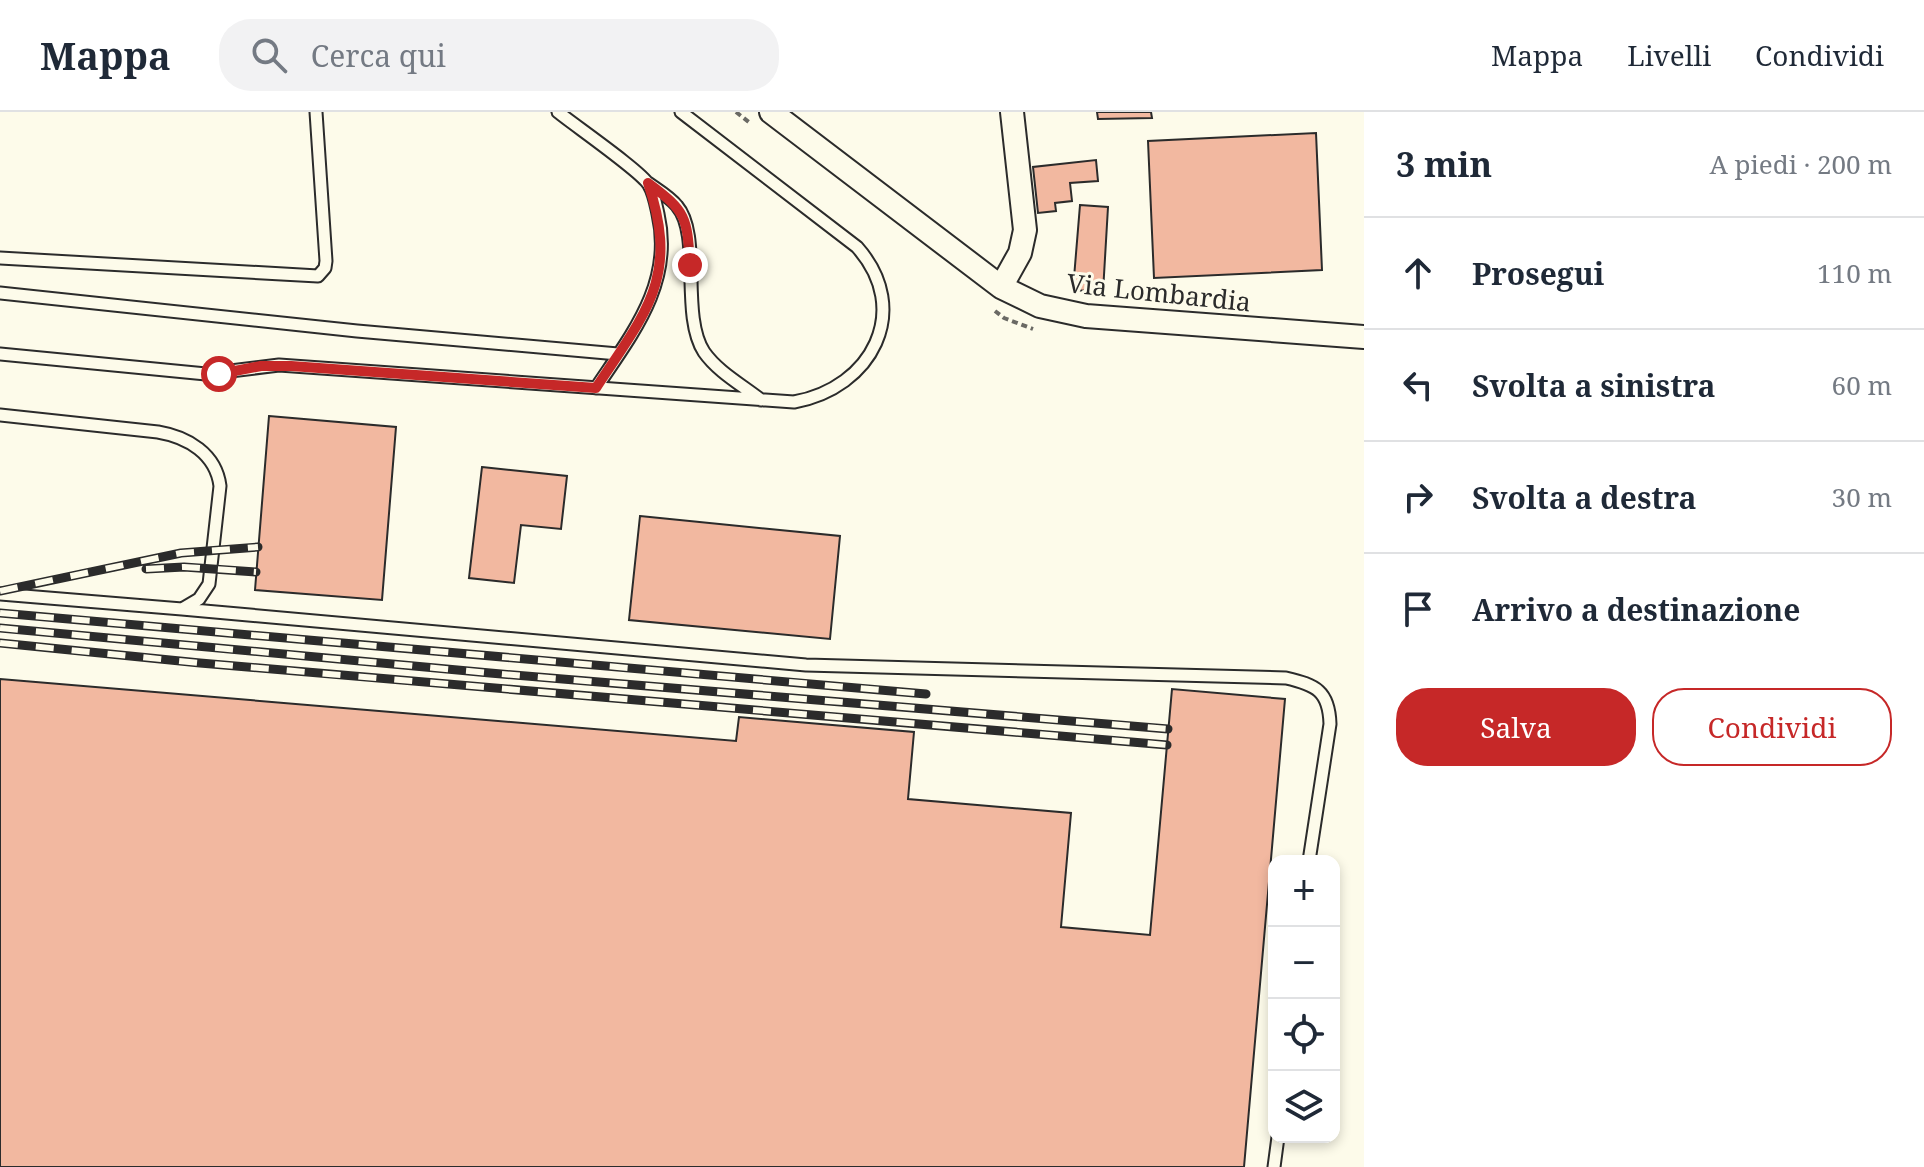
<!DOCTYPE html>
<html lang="it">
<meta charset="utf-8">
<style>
:root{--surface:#fff;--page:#f2f2f3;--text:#1f2937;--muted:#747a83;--line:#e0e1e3;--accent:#c62828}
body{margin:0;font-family:"Noto Serif",serif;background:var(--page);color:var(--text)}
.controls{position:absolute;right:24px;bottom:24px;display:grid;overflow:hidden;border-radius:16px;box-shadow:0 4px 12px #0003}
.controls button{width:72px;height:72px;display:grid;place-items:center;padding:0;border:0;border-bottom:2px solid var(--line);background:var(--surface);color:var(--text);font:40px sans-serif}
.stop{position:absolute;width:24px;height:24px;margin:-18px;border:6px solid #c62828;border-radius:50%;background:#fff}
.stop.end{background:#c62828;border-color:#fff;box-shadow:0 2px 8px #0008}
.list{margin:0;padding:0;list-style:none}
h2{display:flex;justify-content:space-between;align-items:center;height:104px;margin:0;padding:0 32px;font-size:34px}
h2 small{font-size:26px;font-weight:400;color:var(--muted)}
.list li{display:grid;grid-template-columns:52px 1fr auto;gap:24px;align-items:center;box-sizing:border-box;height:112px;padding:0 32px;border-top:2px solid var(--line)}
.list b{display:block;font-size:30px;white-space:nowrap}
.list em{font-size:26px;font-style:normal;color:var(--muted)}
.actions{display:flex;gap:16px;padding:24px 32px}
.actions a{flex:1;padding:18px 0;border:2px solid var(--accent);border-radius:32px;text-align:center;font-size:28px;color:var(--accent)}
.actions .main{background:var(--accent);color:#fff}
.icon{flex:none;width:44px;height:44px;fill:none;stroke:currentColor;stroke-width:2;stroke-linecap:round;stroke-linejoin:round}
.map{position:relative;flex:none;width:1364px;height:1055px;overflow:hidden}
header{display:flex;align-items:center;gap:48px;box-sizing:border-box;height:112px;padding:0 40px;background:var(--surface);border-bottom:2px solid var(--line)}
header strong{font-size:38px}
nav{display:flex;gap:44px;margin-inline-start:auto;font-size:28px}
.search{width:560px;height:72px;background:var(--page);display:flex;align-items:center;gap:20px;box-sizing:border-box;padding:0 28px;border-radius:32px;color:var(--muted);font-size:30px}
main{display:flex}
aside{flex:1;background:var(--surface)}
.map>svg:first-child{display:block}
.building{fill:#f2b8a0;stroke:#2b2b2b;stroke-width:2}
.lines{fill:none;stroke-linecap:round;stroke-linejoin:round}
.lane-casing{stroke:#2b2b2b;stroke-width:15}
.street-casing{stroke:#2b2b2b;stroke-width:26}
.path{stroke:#6a6964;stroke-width:4;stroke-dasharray:6 4;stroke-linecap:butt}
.lane{stroke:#fdfbea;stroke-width:11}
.street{stroke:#fdfbea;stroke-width:22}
.rail-casing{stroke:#2b2b2b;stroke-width:9}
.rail{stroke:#fdfbea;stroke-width:6;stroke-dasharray:18;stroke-linecap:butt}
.route{stroke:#c62828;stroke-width:10}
.labels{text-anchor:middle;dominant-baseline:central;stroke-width:6;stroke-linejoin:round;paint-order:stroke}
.street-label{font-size:26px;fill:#2b2b2b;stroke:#fdfbea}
</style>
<header>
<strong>Mappa</strong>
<div class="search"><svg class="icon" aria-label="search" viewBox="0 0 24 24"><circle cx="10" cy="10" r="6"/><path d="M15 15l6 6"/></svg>Cerca qui</div>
<nav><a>Mappa</a><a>Livelli</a><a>Condividi</a></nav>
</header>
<main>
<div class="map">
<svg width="1364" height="1055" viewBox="0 0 1364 1055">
<rect width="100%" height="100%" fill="#fdfbea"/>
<path class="building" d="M1097,0H1151L1152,6L1098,7Z
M1316,21L1322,158L1154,166L1148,29Z
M1096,48L1098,69L1070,71L1072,89L1055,91L1056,99L1038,101L1033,55Z
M1080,93L1108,95L1103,180L1073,178Z
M269,304L396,315L382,488L255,478Z
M482,355L567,364L561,417L521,413L514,471L469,466Z
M640,404L840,424L830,527L629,508Z
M0,567L736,629L739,605L914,620L908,687L1071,701L1061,815L1150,823L1172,577L1285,587L1244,1055H0Z"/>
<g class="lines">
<defs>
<path id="lane" d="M558,0C574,13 642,60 649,73C654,81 656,93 658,102C674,171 632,222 596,276
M648,71C658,78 670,85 677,94C702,123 680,203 704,240C718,260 742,273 761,288
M0,146L318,164L325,156L326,149L316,0
M0,181L357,219L618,242
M0,242L206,262L279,253L794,290C872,276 913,198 857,135L681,0
M0,303L158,320C188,325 216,342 220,374L209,472L199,487L182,497L0,482
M182,497L806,553L1286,566C1316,573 1329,579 1330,612L1309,749
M1274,1055L1278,1025"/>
<path id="street" d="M771,0L1001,175L1040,194L1086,204L1364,225
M1001,175L1020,141L1025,118L1012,0"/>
</defs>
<use href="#lane" class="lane-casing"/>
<use href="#street" class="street-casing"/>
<path class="path" d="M736,0L750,11
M995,199L1004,206L1033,217"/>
<use href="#lane" class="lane"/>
<use href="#street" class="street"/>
<defs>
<path id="rail" d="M146,457L184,455L256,460
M0,479L181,441L258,435
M0,501L926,582
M0,516L490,561L1168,617
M0,531L200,551L1167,633"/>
</defs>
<use href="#rail" class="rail-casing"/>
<use href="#rail" class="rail"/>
</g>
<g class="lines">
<path class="route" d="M219,262L261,254H291L596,276C646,200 680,165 648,71C687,100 687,105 690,153"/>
</g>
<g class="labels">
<g class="street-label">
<text transform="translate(1159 180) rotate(6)">Via Lombardia</text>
</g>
</g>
</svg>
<div class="controls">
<button>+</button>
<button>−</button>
<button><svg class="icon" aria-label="locate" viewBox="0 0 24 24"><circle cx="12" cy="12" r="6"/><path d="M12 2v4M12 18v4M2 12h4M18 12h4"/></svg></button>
<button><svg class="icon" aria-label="layers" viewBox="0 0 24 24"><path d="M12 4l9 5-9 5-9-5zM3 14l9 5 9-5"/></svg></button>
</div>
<div class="stop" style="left:219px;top:262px"></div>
<div class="stop end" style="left:690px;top:153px"></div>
</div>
<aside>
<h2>3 min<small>A piedi · 200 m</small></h2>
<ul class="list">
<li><svg class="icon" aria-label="ahead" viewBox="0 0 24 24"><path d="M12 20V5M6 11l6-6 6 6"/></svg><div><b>Prosegui</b></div><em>110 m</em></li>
<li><svg class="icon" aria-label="left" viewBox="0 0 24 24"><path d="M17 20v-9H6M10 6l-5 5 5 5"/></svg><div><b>Svolta a sinistra</b></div><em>60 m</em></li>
<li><svg class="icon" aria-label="right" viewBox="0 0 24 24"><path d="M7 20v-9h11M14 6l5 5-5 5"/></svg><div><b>Svolta a destra</b></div><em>30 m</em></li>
<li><svg class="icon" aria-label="arrive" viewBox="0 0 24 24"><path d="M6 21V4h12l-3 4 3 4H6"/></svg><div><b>Arrivo a destinazione</b></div></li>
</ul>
<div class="actions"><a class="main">Salva</a><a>Condividi</a></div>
</aside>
</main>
